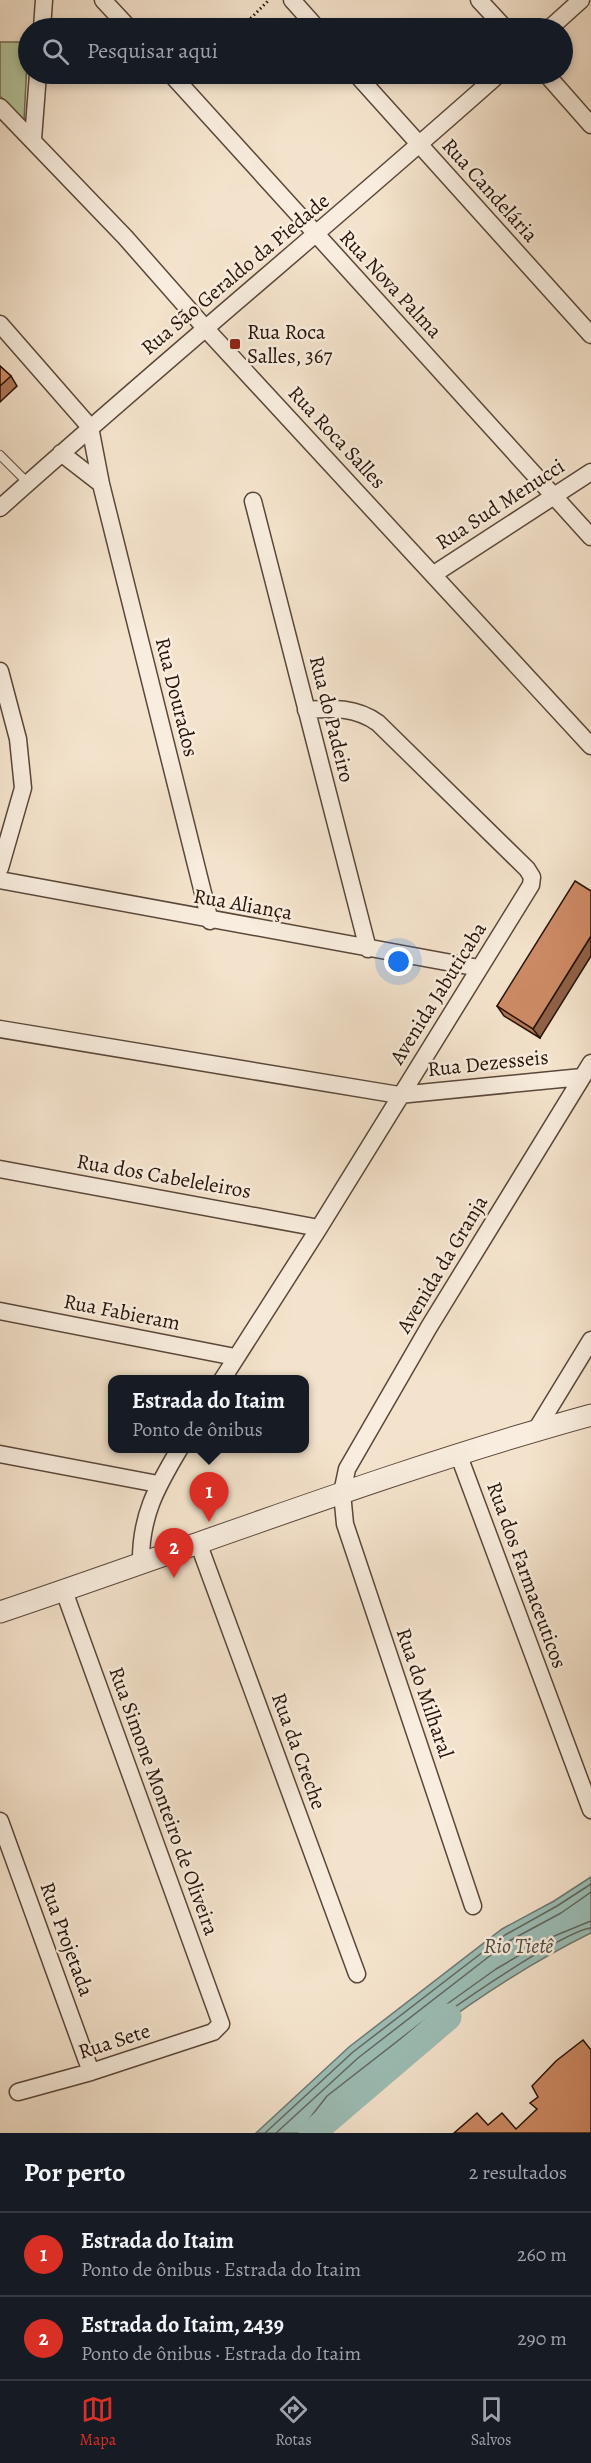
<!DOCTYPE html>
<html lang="pt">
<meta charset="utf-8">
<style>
:root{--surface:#171b24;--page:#20242c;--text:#f1f3f6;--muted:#9ea1a6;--line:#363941;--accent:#d93025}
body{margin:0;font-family:Alegreya,serif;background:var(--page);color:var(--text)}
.you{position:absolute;left:399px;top:962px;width:21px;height:21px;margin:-15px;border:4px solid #fff;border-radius:50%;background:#1a73e8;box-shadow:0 0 0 9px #1a73e833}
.badge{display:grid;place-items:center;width:39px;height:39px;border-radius:50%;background:var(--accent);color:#fff;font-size:20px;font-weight:700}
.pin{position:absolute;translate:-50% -50px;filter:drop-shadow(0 2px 3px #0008)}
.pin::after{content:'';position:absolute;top:32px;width:21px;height:18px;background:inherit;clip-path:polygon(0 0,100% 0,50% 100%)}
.popup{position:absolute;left:108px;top:1375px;width:201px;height:78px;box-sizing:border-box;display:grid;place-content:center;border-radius:12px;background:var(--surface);filter:drop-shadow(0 2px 4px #0005);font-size:20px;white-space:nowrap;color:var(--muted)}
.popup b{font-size:22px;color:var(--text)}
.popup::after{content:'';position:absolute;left:50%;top:100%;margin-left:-12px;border:12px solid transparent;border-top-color:var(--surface)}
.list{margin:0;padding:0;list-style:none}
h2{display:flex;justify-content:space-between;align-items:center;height:78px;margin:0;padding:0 24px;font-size:26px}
h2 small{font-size:20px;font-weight:400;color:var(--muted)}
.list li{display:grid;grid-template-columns:39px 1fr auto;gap:18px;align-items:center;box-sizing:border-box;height:84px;padding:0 24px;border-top:2px solid var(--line)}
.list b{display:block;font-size:22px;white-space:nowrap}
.list p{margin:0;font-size:20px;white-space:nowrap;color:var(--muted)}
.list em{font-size:20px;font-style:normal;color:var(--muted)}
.icon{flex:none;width:33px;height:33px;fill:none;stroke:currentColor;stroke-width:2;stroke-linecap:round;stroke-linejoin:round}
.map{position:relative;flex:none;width:591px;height:2133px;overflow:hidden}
.search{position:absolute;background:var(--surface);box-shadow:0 3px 9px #0003;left:18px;right:18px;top:18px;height:66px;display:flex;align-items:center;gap:15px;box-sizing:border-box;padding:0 21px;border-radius:33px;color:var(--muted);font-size:22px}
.sheet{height:246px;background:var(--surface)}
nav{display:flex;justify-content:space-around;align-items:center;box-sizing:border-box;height:84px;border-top:2px solid var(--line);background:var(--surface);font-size:16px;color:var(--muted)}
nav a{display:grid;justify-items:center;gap:3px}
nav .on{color:var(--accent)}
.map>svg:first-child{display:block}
.green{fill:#b6c59c;stroke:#6e6c52;stroke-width:1.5}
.water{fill:#9cbeb6;stroke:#6d7a71;stroke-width:1.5}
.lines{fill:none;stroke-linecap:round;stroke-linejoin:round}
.shore{stroke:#626860;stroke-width:1.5}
.river{stroke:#9cbeb6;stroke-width:27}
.service-casing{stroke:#5a473a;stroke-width:10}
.minor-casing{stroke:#5a473a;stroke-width:19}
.tertiary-casing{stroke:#5a473a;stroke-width:23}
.path{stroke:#271309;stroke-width:3;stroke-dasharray:1.5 3;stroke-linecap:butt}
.service{stroke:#f8edde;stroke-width:8}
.minor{stroke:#f8edde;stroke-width:16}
.tertiary{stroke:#f8edde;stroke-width:21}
.wall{fill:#b17857;stroke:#271309;stroke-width:1.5}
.shaded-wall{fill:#906147;stroke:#271309;stroke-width:1.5}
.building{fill:#ce8b65;stroke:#271309;stroke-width:1.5}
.poi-dot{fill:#8f2418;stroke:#f8edde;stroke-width:2}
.labels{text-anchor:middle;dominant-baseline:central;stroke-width:5;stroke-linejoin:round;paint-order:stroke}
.street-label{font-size:21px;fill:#271309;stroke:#f8edde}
.poi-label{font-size:21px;fill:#271309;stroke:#f8edde;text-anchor:start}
.water-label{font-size:22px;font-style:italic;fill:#504f46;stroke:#f8edde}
</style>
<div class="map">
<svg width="591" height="2133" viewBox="0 0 591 2133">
<rect width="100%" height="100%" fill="#f4e3cc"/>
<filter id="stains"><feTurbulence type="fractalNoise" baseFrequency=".00333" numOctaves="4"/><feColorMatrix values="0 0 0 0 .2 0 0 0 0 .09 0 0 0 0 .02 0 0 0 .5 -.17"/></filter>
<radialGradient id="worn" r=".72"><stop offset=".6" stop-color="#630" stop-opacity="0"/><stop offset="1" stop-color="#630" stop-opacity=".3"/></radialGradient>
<path class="green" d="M0,42H28L24,121L0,96Z"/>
<path class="water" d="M591,1877V1933C522,1967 460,2009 399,2057C368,2081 340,2101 315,2133H256L349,2047L502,1929L554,1901Z"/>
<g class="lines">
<path class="shore" d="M265,2133L353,2052L505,1935L557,1906L591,1884
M276,2133L358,2058L509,1941L561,1913L591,1892
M303,2133L306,2123L327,2096L422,2022L496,1969L547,1939L591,1921
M311,2133C314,2099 552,1932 591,1928"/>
<path class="river" d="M312,2133L448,2017"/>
<defs>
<path id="service" d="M0,455L28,483"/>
<path id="minor" d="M103,0L129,28
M292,0L317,28
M479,0L505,28
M42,28L44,0
M550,28L581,0
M171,74L591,537
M356,74L591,335
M546,74L591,125
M0,107L125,237L206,329L591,746
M33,139L38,74
M0,324L90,427L101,484L210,921
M61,453L101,484
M253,501L368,949
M0,508C164,361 335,220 499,74
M434,574L591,472
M0,671L18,739L23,788L0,868
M0,880L479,968
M0,1029L399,1095L582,1077
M0,1169L319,1228
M0,1311L235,1357
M222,1380L319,1228L531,885L532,877L527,869L378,723C356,707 333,708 306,710
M536,1430L591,1340
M0,1454L158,1484
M459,1456L591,1810
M199,1545L357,1974
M141,1564C140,1517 156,1488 180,1448
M0,1821L91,2072
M473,1906L345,1524L342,1493L347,1469L429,1327L591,1063
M18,2092L91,2072L213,2032L221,2024L64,1591"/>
<path id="tertiary" d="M0,1612C197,1546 391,1470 591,1415"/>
</defs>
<use href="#service" class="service-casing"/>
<use href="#minor" class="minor-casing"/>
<use href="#tertiary" class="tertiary-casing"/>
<path class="path" d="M241,28L269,0"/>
<use href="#service" class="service"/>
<use href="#minor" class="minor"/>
<use href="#tertiary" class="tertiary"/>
</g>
<path class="wall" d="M0,366L11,376L17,386L0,402Z
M591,891L540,1038L504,1016L497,1006Z"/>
<path class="shaded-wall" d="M591,936V956L540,1038L533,1029Z"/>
<path class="building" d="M0,366L11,376L0,386Z
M575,881L591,891V936L533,1029L497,1006Z
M583,2040L591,2050V2133H454L477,2113L488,2125L502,2113L516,2129L537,2109L530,2103L538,2097L532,2086L556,2061Z"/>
<rect class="poi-dot" x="229" y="338" width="12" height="12" rx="3"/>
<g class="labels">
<g class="street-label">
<text transform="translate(490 190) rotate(48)">Rua Candelária</text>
<text transform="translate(235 274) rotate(-40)">Rua São Geraldo da Piedade</text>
<text transform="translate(391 284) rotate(47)">Rua Nova Palma</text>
<text transform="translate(337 437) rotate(47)">Rua Roca Salles</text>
<text transform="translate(500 504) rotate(-33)">Rua Sud Menucci</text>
<text transform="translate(177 697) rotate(76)">Rua Dourados</text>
<text transform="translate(332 719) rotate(76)">Rua do Padeiro</text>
<text transform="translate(243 904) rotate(10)">Rua Aliança</text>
<text transform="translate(438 993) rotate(-58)">Avenida Jabuticaba</text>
<text transform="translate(488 1063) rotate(-6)">Rua Dezesseis</text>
<text transform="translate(164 1176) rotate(10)">Rua dos Cabeleleiros</text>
<text transform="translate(442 1264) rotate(-59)">Avenida da Granja</text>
<text transform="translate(122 1312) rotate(11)">Rua Fabieram</text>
<text transform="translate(527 1575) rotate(70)">Rua dos Farmaceuticos</text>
<text transform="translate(425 1693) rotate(71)">Rua do Milharal</text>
<text transform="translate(299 1751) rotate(70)">Rua da Creche</text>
<text transform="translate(164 1801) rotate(70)">Rua Simone Monteiro de Oliveira</text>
<text transform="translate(67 1939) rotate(70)">Rua Projetada</text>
<text transform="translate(114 2041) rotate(-18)">Rua Sete</text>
</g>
<g class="poi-label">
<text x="247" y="332">Rua Roca<tspan x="247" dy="24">Salles, 367</tspan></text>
</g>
<g class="water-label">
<text x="518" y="1946">Rio Tietê</text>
</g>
</g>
<rect width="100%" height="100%" filter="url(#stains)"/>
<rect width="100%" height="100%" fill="url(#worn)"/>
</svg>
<div class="you"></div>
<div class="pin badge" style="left:209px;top:1522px">1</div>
<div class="popup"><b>Estrada do Itaim</b>Ponto de ônibus</div>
<div class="pin badge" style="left:174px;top:1578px">2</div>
<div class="search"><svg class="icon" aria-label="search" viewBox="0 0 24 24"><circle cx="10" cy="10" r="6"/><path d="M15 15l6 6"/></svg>Pesquisar aqui</div>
</div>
<section class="sheet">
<h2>Por perto<small>2 resultados</small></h2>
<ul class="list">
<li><span class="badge">1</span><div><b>Estrada do Itaim</b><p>Ponto de ônibus · Estrada do Itaim</p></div><em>260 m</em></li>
<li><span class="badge">2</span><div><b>Estrada do Itaim, 2439</b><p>Ponto de ônibus · Estrada do Itaim</p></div><em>290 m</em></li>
</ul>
</section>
<nav>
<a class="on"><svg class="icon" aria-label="map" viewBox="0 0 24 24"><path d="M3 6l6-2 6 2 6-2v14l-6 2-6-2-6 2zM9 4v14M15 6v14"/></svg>Mapa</a>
<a><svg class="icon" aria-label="directions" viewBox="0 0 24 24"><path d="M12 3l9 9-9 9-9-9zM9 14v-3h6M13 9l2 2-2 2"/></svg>Rotas</a>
<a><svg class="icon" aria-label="saved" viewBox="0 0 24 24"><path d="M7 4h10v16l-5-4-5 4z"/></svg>Salvos</a>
</nav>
